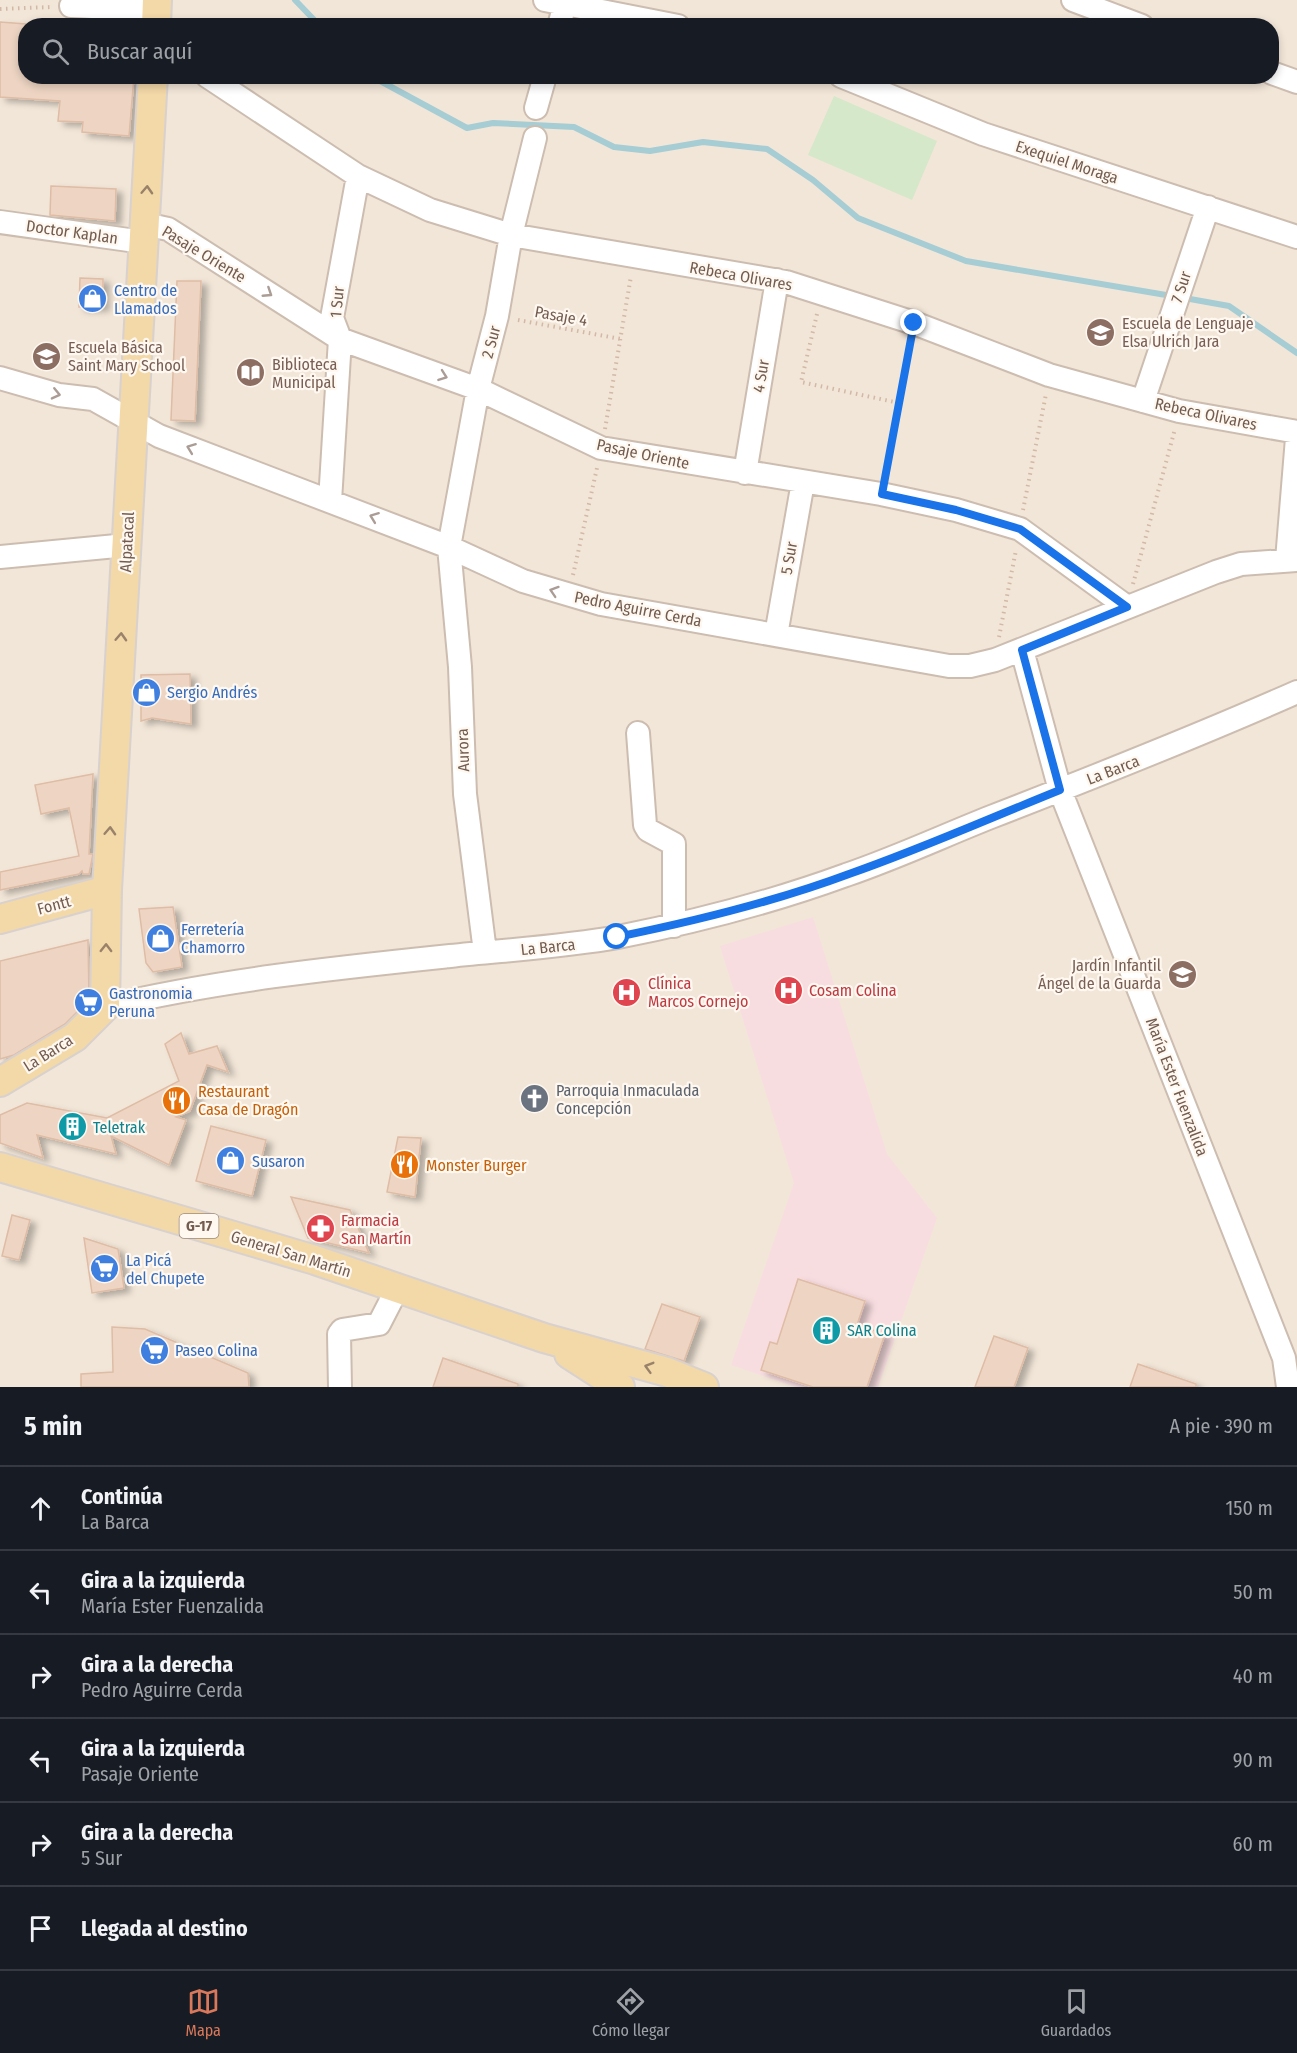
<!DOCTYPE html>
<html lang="es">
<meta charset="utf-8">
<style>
:root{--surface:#171b24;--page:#242831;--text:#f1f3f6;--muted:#9ea1a6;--line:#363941;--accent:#d9785a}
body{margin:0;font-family:"Fira Sans Condensed",sans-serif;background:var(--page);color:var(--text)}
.stop{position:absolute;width:18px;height:18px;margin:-14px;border:4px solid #1a73e8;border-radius:50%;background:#fff}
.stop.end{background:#1a73e8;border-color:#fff;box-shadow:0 2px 6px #0008}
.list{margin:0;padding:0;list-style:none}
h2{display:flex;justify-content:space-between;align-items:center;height:78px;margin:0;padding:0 24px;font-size:26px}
h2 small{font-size:20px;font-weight:400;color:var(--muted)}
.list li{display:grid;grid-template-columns:39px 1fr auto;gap:18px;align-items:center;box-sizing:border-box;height:84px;padding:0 24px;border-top:2px solid var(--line)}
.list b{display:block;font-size:22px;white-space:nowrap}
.list p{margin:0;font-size:20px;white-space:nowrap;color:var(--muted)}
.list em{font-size:20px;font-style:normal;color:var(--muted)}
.icon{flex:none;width:33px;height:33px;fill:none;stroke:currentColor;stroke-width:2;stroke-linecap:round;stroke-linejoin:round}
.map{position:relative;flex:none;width:1297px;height:1387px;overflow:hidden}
.search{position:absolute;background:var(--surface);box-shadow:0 3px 9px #0003;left:18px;right:18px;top:18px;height:66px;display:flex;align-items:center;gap:15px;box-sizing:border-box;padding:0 21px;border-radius:24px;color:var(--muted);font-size:22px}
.sheet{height:582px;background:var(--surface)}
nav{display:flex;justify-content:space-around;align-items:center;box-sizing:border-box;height:84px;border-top:2px solid var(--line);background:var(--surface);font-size:16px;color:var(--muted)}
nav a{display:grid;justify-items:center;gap:3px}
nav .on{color:var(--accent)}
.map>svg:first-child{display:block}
.residential{fill:#f2e6d8;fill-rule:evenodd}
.medical{fill:#f8dde0}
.green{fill:#d5e8c9}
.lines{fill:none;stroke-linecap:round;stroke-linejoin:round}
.stream{stroke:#a6ccd4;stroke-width:6}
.building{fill:#eed5c3;stroke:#dfbca5;stroke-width:1.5;filter:url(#shadow)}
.minor-casing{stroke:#ccbdb0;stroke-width:26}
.major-casing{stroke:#d8d1ce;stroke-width:32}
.path{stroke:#d3b8a6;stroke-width:4;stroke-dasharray:1.5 4.5;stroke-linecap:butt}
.minor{stroke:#fff;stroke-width:22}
.major{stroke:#f3d8a8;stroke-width:28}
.oneway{stroke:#99816a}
.oneway2{stroke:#ab9d95}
.route{stroke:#1a73e8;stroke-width:8}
.labels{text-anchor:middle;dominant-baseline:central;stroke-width:4.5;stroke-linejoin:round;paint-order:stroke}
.shield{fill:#fef8f0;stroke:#9d8b7f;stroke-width:1.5}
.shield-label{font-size:15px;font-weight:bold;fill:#735c4f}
.street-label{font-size:16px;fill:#735c4f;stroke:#fef8f0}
.shop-label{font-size:16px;fill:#366cbe;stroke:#fef8f0;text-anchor:start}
.education-label{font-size:16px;fill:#785e54;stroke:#fef8f0;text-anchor:start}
.health-label{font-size:16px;fill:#be3a42;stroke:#fef8f0;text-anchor:start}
.worship-label{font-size:16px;fill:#5b616d;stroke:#fef8f0;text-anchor:start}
.food-label{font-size:16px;fill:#c56008;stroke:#fef8f0;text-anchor:start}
.culture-label{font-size:16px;fill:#0d838f;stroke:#fef8f0;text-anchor:start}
</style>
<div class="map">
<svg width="1297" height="1387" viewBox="0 0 1297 1387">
<defs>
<filter id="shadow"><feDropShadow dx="6" dy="4" stdDeviation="3" flood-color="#0004"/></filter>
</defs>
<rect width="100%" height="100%" fill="#fbf4e9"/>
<path class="residential" d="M0,0H1297V1387H0ZM26,26H1272V76H26Z"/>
<path class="medical" d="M813,917L887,1154L937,1218L878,1387H796L731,1365L794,1183L720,946Z"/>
<path class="green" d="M834,96L937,141L912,200L808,155Z"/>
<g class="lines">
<path class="stream" d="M295,0L320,26
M371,76L467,128L493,123L574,127L614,147L650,151L703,142L767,149L813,180L858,218L966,261L1166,295
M1190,299L1229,306L1297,353"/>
</g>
<path class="building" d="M0,22L26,24V76H134L129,136L82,132L83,122L58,121L60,101L0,97Z
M51,186L116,189L115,221L50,215Z
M80,278L103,279V307H79Z
M177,281H201L195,421L171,420Z
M190,674L191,724L152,718L141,721V675Z
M93,774L89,854H93L89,874H83L82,871L79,874L0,890V872L79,856L69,808L41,814L35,785Z
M173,907L182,967L153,972L146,963L139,909Z
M88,940L89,1000L65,1024L14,1055L0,1059V961Z
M181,1033L189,1054L217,1046L228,1072L207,1065L190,1111L176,1117L186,1120L169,1165L111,1136L116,1154L37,1135L43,1158L0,1143V1115L27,1103L107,1118L179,1081L165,1044Z
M211,1126L266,1140L252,1196L196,1181Z
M398,1137L421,1138L415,1197L387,1192Z
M291,1197L350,1210L369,1253L308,1238Z
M12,1215L30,1220L19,1260L2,1256Z
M84,1238L118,1249L124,1288L92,1293Z
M798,1279L865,1301L857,1325L885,1334L867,1387H813L761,1370L770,1342L777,1344Z
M662,1304L700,1317L684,1361L645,1349Z
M112,1327L145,1329L248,1373L249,1387H81V1374L113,1372Z
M994,1336L1028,1348L1014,1387H975Z
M443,1358L518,1384V1387H433Z
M1138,1364L1196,1384V1387H1130Z"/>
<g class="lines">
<defs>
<path id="minor" d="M545,0L678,26
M1073,0L1142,26
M71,6L157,10
M559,26L566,0
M1272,73L1297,82
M207,76L358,176L430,210L511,235L786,282L914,323L1049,375L1179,411L1297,432
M841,76L983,134L1297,237
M536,108L545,76
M0,222L143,242
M145,224L168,229L340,339L478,389L601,448L881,494L956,510L1020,529L1127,607
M0,378L59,395L93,399L159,436L449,547L523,581L601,604L949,666H970L995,660L1216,572L1241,564L1297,560
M1143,401L1208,207
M745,473L777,280
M330,501L340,339L332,318L358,176
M0,557L127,545
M1287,560L1297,438
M776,635L803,482
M1022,650L1060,790L1284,1358L1288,1387
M638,733L645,825L648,830L674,844V926
M485,952L465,794L460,667L449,547L478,389L497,316L511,235L535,138
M105,1007C218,980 335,968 450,956C506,950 562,947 618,937C695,922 772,902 846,875C896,858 943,836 991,817C1094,777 1196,737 1297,692
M340,1387L339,1334L342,1330L379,1324L397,1289"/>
<path id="major" d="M156,26L157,0
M0,919L107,890
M0,1082L75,1037L105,1007L107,890L153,76
M0,1167L315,1260L544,1338L667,1372L704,1387
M569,1354L620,1387"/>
</defs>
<use href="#minor" class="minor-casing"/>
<use href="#major" class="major-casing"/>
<path class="path" d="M0,9L52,7
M817,314L801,382L899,403
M518,320L621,339
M605,429L631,276
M885,476L911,342
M1023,510L1046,394
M573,575L597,468
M1133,584L1175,429
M999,637L1016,550"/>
<use href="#minor" class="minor"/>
<use href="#major" class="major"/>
</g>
<defs><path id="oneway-chevron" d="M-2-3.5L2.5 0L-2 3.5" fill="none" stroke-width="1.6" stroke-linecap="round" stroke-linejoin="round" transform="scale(1.5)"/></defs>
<g class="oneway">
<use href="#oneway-chevron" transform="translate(147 190) rotate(-87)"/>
<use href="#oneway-chevron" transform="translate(121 637) rotate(-87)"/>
<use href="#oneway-chevron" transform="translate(110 831) rotate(-87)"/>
<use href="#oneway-chevron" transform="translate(106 948) rotate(-89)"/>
<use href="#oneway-chevron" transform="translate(649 1367) rotate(-164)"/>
</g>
<g class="oneway2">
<use href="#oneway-chevron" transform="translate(268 293) rotate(33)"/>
<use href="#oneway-chevron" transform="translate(443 376) rotate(20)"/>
<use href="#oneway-chevron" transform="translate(56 394) rotate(13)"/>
<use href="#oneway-chevron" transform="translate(191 448) rotate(-159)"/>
<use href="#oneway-chevron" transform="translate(374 517) rotate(-159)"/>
<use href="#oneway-chevron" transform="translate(554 591) rotate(-162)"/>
</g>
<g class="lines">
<path class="route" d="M617,937C696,921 774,902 849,874C921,849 990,818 1060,790L1022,650L1127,607L1020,529L956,510L882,494L914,323"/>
</g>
<defs>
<symbol id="shop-disc" viewBox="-11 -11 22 22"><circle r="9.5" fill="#3f7fe0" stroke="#fef8f0"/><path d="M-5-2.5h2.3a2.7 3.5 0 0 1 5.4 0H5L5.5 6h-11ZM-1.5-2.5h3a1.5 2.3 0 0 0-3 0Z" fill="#fff"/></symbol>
<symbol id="school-disc" viewBox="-11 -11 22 22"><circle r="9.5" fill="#8d6e63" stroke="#fef8f0"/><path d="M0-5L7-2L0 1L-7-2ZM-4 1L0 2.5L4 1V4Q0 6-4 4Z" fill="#fff"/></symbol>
<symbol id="library-disc" viewBox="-11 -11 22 22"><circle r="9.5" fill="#8d6e63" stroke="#fef8f0"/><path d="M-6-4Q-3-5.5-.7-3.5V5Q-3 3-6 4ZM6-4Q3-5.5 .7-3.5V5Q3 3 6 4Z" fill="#fff"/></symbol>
<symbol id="hospital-disc" viewBox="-11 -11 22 22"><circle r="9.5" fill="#e0444e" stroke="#fef8f0"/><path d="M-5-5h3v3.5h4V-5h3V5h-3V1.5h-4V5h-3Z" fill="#fff"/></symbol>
<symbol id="supermarket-disc" viewBox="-11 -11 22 22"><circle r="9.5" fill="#3f7fe0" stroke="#fef8f0"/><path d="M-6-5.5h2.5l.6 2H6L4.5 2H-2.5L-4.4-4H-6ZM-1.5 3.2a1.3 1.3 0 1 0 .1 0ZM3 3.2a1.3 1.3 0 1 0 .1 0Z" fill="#fff"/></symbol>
<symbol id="church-disc" viewBox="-11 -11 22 22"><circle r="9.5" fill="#6b7280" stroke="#fef8f0"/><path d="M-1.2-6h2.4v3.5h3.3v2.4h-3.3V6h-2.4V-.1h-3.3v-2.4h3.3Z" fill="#fff"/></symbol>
<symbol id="restaurant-disc" viewBox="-11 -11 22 22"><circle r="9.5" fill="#e8710a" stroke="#fef8f0"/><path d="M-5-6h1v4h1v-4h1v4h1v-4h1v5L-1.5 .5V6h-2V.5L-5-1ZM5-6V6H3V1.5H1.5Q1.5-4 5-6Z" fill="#fff"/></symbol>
<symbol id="building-disc" viewBox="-11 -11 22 22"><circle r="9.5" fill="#0f9aa8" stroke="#fef8f0"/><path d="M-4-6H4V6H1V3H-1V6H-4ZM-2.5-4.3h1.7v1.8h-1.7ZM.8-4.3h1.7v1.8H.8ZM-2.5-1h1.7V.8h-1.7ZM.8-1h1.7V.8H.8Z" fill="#fff"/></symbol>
<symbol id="pharmacy-disc" viewBox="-11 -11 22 22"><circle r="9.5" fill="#e0444e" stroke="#fef8f0"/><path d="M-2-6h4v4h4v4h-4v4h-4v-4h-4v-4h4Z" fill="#fff"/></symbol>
</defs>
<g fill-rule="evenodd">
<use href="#shop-disc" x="76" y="282" width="33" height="33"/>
<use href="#school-disc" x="1084" y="316" width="33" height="33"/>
<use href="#school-disc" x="30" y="340" width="33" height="33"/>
<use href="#library-disc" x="234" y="356" width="33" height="33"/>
<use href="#shop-disc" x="130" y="676" width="33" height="33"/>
<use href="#shop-disc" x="144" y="922" width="33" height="33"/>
<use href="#school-disc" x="1166" y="958" width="33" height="33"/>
<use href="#hospital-disc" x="772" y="974" width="33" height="33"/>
<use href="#hospital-disc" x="610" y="976" width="33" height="33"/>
<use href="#supermarket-disc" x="72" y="986" width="33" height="33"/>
<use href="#church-disc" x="518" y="1082" width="33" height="33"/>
<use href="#restaurant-disc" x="160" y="1084" width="33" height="33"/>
<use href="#building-disc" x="56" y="1110" width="33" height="33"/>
<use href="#shop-disc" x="214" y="1144" width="33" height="33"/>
<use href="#restaurant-disc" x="388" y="1148" width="33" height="33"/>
<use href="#pharmacy-disc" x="304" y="1212" width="33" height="33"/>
<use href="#supermarket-disc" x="88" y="1252" width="33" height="33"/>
<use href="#building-disc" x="810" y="1314" width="33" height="33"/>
<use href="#supermarket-disc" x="138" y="1334" width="33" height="33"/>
</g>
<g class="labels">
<rect class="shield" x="179.5" y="1214" width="39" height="24" rx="4.5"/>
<g class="shield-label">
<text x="199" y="1226">G-17</text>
</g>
<g class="street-label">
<text transform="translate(1067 162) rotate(18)">Exequiel Moraga</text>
<text transform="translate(72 232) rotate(8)">Doctor Kaplan</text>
<text transform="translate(204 254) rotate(31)">Pasaje Oriente</text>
<text transform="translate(741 276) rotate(10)">Rebeca Olivares</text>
<text transform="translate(1181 287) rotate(-72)">7 Sur</text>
<text transform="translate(337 302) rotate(-85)">1 Sur</text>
<text transform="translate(561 316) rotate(10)">Pasaje 4</text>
<text transform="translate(491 342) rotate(-75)">2 Sur</text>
<text transform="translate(761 376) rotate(-81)">4 Sur</text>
<text transform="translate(1206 414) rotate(12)">Rebeca Olivares</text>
<text transform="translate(643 454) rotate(12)">Pasaje Oriente</text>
<text transform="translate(127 542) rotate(-87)">Alpatacal</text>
<text transform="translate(789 558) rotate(-80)">5 Sur</text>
<text transform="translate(638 609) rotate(11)">Pedro Aguirre Cerda</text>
<text transform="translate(463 750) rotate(-92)">Aurora</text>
<text transform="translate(1113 770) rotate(-21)">La Barca</text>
<text transform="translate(54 905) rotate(-15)">Fontt</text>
<text transform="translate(548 947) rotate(-6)">La Barca</text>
<text transform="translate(48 1053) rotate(-32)">La Barca</text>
<text transform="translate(1177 1087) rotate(69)">María Ester Fuenzalida</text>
<text transform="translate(291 1254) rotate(17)">General San Martín</text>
</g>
<g class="shop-label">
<text x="114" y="290">Centro de<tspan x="114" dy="18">Llamados</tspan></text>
<text x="167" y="692">Sergio Andrés</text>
<text x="181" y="929">Ferretería<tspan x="181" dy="18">Chamorro</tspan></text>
<text x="109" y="993">Gastronomia<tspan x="109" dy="18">Peruna</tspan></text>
<text x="252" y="1161">Susaron</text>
<text x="126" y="1260">La Picá<tspan x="126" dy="18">del Chupete</tspan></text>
<text x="175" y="1350">Paseo Colina</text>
</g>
<g class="education-label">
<text x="1122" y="323">Escuela de Lenguaje<tspan x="1122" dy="18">Elsa Ulrich Jara</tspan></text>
<text x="68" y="347">Escuela Básica<tspan x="68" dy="18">Saint Mary School</tspan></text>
<text x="272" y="364">Biblioteca<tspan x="272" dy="18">Municipal</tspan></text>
<text x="1161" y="965" text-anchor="end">Jardín Infantil<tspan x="1161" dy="18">Ángel de la Guarda</tspan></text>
</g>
<g class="health-label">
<text x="648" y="983">Clínica<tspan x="648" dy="18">Marcos Cornejo</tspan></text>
<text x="809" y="990">Cosam Colina</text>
<text x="341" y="1220">Farmacia<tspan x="341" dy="18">San Martín</tspan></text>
</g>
<g class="worship-label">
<text x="556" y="1090">Parroquia Inmaculada<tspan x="556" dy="18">Concepción</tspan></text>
</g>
<g class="food-label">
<text x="198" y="1091">Restaurant<tspan x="198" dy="18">Casa de Dragón</tspan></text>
<text x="426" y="1165">Monster Burger</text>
</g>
<g class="culture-label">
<text x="93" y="1127">Teletrak</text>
<text x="847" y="1330">SAR Colina</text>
</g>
</g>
</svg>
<div class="stop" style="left:617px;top:937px"></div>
<div class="stop end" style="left:914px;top:323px"></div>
<div class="search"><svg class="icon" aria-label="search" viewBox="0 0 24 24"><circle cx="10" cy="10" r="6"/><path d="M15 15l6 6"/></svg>Buscar aquí</div>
</div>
<section class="sheet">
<h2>5 min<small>A pie · 390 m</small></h2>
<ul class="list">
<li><svg class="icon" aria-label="ahead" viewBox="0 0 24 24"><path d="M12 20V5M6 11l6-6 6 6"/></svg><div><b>Continúa</b><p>La Barca</p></div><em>150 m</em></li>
<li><svg class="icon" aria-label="left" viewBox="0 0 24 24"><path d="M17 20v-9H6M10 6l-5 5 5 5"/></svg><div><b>Gira a la izquierda</b><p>María Ester Fuenzalida</p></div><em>50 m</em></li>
<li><svg class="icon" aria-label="right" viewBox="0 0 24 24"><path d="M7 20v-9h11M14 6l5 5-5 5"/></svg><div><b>Gira a la derecha</b><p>Pedro Aguirre Cerda</p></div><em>40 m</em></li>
<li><svg class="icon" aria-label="left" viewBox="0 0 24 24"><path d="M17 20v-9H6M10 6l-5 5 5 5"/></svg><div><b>Gira a la izquierda</b><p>Pasaje Oriente</p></div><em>90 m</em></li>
<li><svg class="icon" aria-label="right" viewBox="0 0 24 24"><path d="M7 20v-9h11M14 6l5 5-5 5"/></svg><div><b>Gira a la derecha</b><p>5 Sur</p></div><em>60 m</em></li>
<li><svg class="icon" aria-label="arrive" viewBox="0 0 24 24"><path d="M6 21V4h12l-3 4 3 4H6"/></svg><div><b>Llegada al destino</b></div></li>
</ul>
</section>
<nav>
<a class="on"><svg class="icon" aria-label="map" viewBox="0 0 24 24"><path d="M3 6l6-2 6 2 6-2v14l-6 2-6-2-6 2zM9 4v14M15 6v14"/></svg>Mapa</a>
<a><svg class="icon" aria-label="directions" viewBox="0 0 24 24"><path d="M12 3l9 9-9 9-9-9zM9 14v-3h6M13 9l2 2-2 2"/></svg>Cómo llegar</a>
<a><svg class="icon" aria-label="saved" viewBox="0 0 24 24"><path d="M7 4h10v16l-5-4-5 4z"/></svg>Guardados</a>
</nav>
